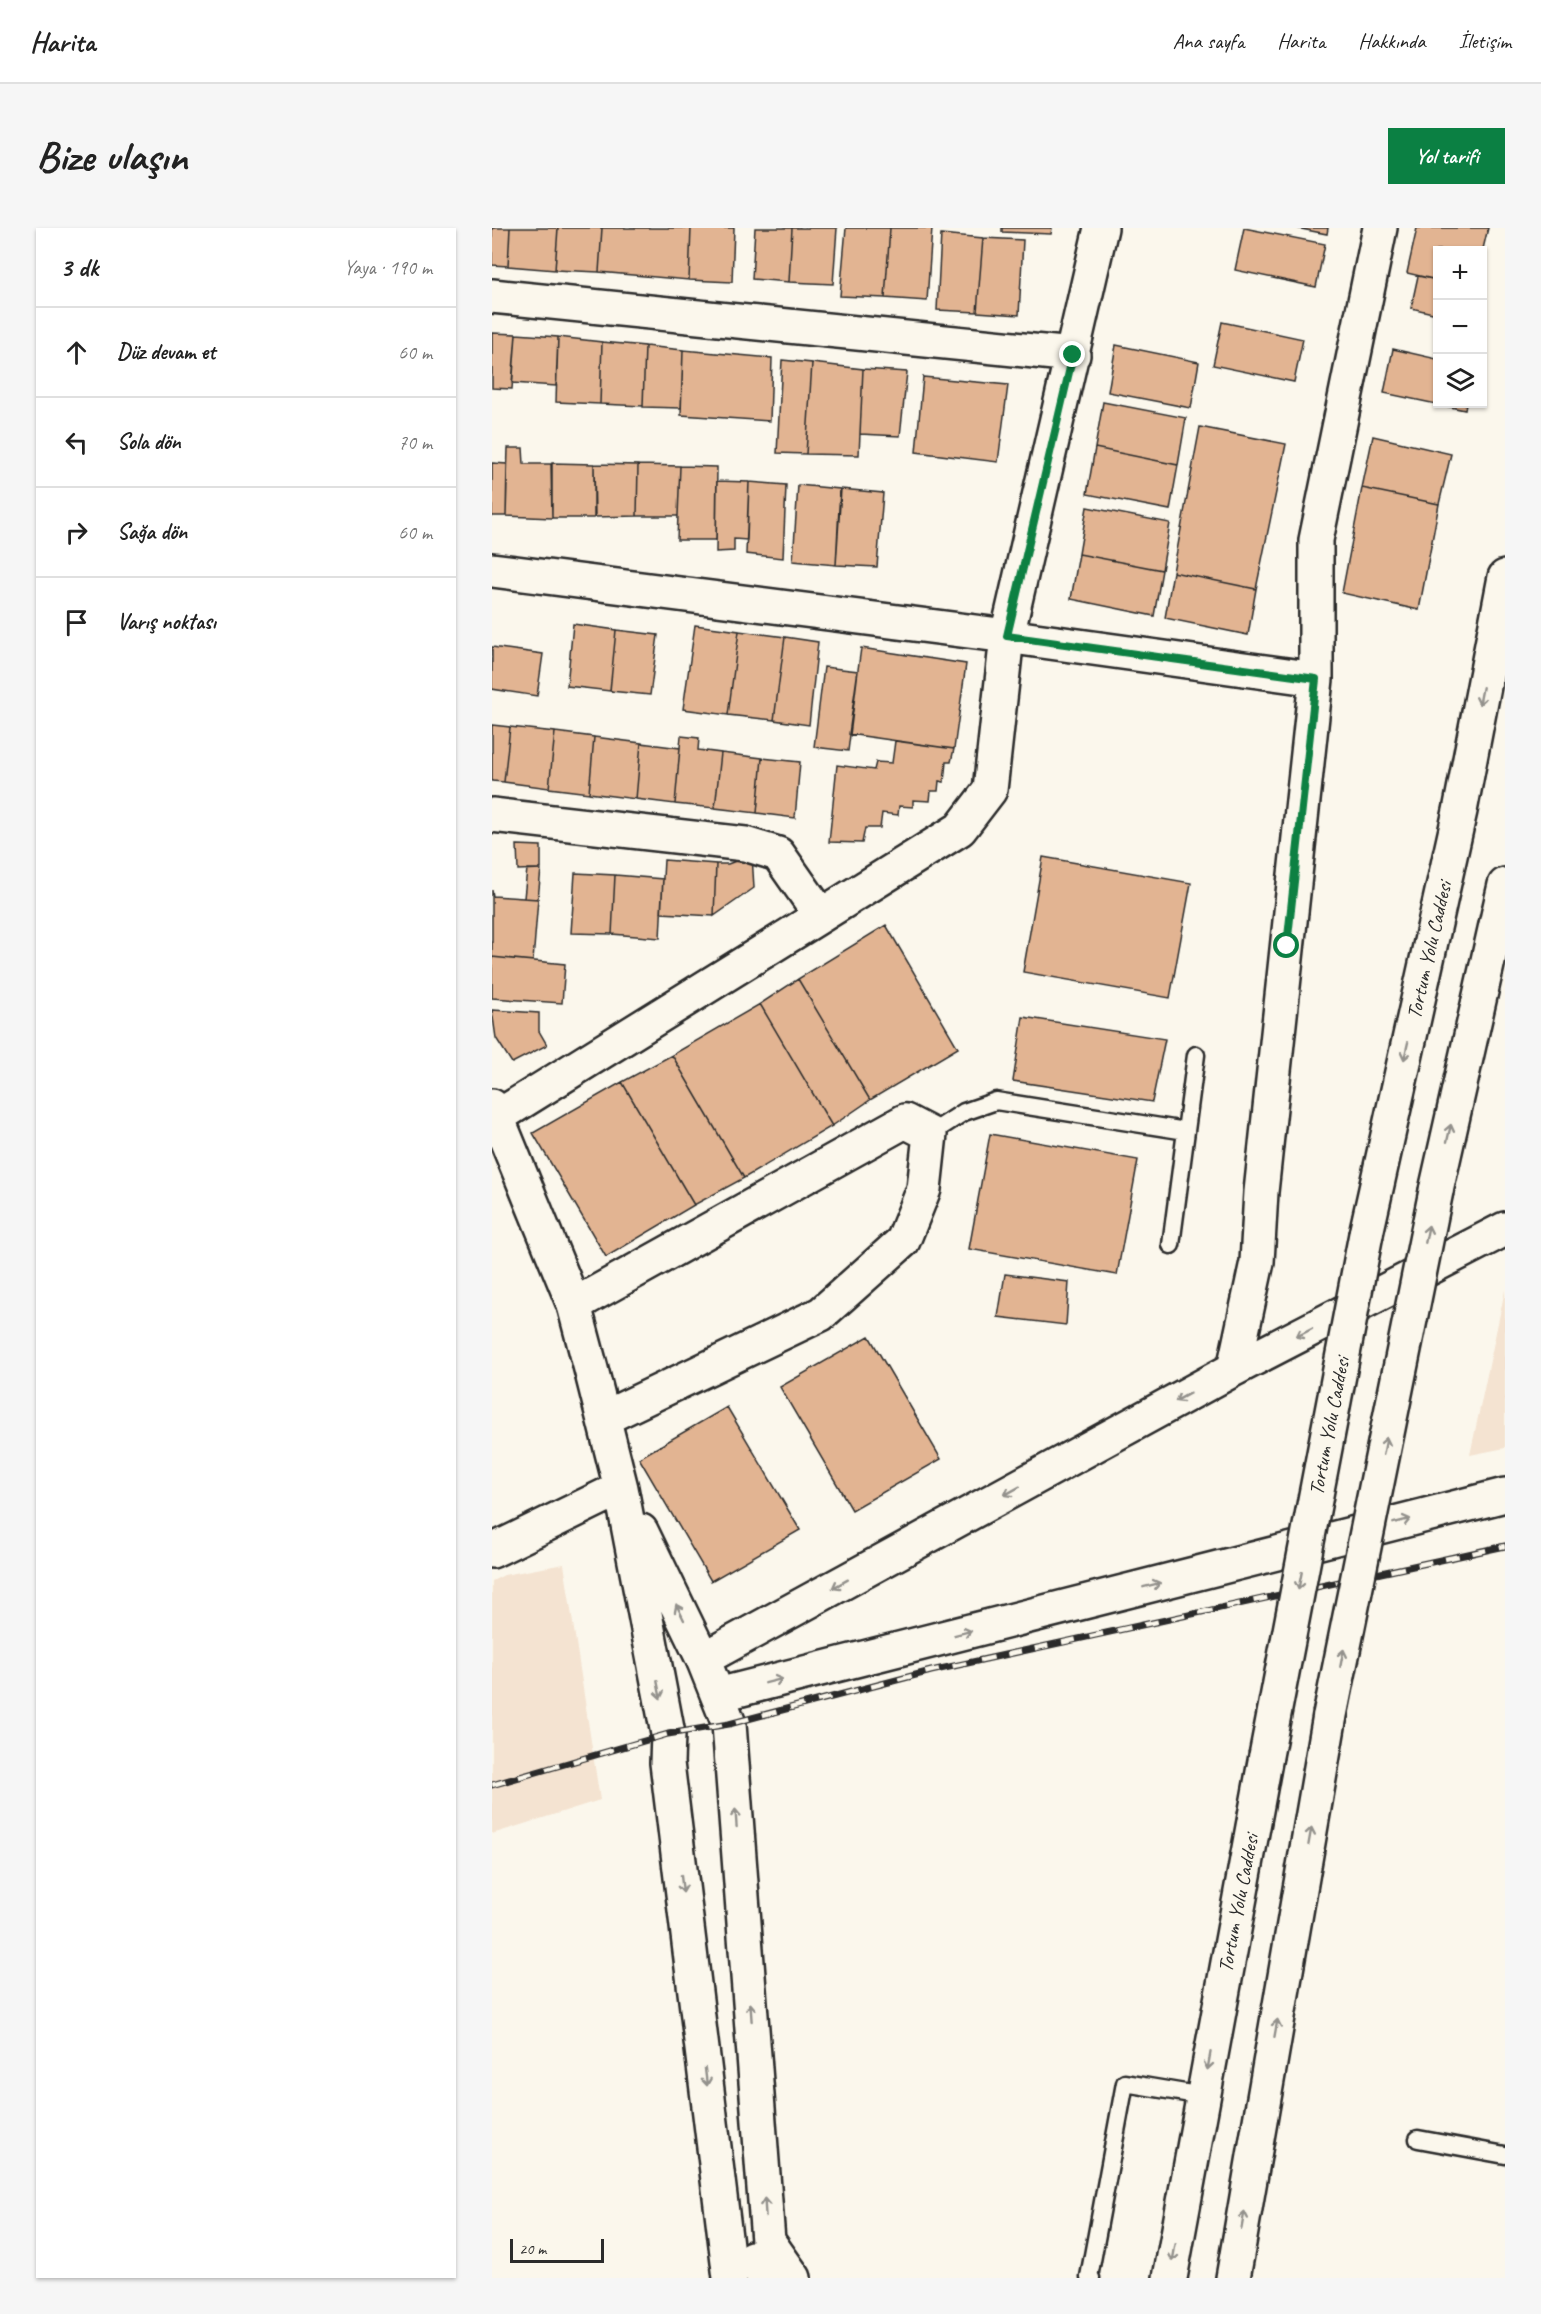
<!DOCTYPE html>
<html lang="tr">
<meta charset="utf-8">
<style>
:root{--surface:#fff;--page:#f6f6f6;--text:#222;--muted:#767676;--line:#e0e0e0;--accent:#0b8043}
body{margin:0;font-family:Caveat,sans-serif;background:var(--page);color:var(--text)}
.controls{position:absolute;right:18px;top:18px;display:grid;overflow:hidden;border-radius:0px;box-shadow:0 2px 4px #0004}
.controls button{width:54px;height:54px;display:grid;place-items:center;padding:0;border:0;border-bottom:2px solid var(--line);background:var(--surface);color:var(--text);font:30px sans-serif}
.scale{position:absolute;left:18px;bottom:15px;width:94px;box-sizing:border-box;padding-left:6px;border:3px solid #2b2b2b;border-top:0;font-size:16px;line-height:21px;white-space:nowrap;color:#2b2b2b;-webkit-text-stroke:4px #fbf7ec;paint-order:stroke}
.stop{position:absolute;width:18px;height:18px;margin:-14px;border:4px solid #0b8043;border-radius:50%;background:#fff}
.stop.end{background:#0b8043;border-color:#fff;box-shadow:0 2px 6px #0008}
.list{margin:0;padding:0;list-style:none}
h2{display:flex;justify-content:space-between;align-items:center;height:78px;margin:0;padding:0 24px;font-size:26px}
h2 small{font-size:20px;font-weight:400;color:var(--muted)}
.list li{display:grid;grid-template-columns:39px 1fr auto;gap:18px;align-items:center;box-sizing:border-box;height:90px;padding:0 24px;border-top:2px solid var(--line)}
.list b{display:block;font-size:22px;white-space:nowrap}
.list em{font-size:20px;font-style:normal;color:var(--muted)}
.icon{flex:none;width:33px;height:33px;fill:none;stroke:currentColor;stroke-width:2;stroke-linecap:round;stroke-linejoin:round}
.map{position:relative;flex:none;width:1013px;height:2050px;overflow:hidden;border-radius:0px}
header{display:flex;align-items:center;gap:36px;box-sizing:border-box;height:84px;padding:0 30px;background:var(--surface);border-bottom:2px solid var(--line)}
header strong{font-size:28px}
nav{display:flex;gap:33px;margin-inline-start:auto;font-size:21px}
.intro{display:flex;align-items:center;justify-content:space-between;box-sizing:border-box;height:144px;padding:0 36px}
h1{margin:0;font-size:42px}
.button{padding:15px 27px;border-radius:0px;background:var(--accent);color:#fff;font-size:21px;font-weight:700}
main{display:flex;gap:36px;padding:0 36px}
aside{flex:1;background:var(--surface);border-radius:0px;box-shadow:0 2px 4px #0004}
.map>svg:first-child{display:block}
.built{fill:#f4e3d1}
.building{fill:#e2b492;stroke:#2b2b2b;stroke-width:1.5}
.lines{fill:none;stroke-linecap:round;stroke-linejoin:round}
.lane-casing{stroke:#2b2b2b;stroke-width:21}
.street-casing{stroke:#2b2b2b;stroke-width:38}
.secondary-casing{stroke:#2b2b2b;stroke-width:38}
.highway-casing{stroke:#2b2b2b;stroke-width:38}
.lane{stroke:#fbf7ec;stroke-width:16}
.street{stroke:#fbf7ec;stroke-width:33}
.secondary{stroke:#fbf7ec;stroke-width:33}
.highway{stroke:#fbf7ec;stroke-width:33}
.rail-casing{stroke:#2b2b2b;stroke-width:7}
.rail{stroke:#fbf7ec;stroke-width:4.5;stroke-dasharray:14;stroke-linecap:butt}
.highway-bridge-casing{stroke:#2b2b2b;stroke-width:38;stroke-linecap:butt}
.highway-bridge{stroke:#fbf7ec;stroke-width:33}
.oneway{stroke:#93918c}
.route{stroke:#0b8043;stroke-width:8}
.labels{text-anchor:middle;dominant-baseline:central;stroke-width:5;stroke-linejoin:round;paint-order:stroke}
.street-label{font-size:21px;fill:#2b2b2b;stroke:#fbf7ec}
</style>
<header>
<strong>Harita</strong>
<nav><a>Ana sayfa</a><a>Harita</a><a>Hakkında</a><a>İletişim</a></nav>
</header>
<div class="intro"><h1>Bize ulaşın</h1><a class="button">Yol tarifi</a></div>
<main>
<aside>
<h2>3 dk<small>Yaya · 190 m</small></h2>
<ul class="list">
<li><svg class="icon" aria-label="ahead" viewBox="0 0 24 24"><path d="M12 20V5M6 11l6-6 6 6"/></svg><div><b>Düz devam et</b></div><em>60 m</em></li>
<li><svg class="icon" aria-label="left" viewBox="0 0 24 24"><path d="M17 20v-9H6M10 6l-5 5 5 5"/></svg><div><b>Sola dön</b></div><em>70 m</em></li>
<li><svg class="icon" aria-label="right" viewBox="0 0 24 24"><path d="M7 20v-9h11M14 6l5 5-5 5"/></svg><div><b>Sağa dön</b></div><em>60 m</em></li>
<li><svg class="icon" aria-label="arrive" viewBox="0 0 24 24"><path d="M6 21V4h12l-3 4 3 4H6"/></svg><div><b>Varış noktası</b></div></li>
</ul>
</aside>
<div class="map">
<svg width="1013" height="2050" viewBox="0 0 1013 2050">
<rect width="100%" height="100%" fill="#fbf7ec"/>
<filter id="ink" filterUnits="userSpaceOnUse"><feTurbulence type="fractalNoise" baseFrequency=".0167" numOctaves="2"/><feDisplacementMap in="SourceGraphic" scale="12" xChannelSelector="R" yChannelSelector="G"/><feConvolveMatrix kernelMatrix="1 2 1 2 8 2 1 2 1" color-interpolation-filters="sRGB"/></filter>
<g filter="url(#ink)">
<path class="built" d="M1013,1062V1220L978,1227Z
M72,1336L108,1572L0,1606V1353L12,1347Z"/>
<path class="building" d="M0,0H18L16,38L0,37Z
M18,0H66L63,42L16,38Z
M66,0H110L107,44L63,42Z
M110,0H199L197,52L107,44Z
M199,0H242L240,54L197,52Z
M263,0H300L297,54L260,51Z
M300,0H345L341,56L297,54Z
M354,0H398L393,70L348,68Z
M398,0H440L435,73L393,70Z
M510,0H560L559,6L510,4Z
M752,0L833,16L824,59L743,42Z
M804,0H836L835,6Z
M925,0H996L990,25V22H945V52L915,45Z
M449,6L491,10L485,84L445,82Z
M491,10L531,12L527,87L485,84Z
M926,48L945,52V86L919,80Z
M730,94L811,111L802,154L721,137Z
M0,105L24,106L20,161L0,160Z
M24,106L66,109L64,158L20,155Z
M66,109L110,114L108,176L64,174Z
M110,114L153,118L151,178L108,176Z
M624,117L707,134L699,180L616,164Z
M153,118L191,122L189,180L151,179Z
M901,121L945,131V176H974L973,182L892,165Z
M191,122L280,130L278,193L189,187Z
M290,132L320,135L314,226L285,225Z
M320,135L371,141L367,227L314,226Z
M371,141L415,144L408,208L368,206Z
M431,149L516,157L506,234L424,224Z
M611,174L694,190L686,237L603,220Z
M708,199L794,216L764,361L681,344Z
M881,208L959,226L947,276L870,260Z
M16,220H31L32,236H59L60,290L14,288Z
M603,220L686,237L678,282L595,266Z
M0,235L15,236L14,288H0Z
M60,235L102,236V290H60Z
M102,236L146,237L145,288L103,289Z
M146,237L188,238L186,288H145Z
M188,238L225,239L224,312H185Z
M225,253L257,254L255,312L242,311V323L224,324Z
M257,254L294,257L291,330L254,326Z
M306,257L348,261L344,337L301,333Z
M870,260L947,276L927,382L850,365Z
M349,261L391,265L385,339L344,337Z
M595,279L678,295L670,342L587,326Z
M587,326L670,342L662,388L579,371Z
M681,344L764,361L756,407L673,390Z
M81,396L124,402L118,463L75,458Z
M203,397L247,403L236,487L191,481Z
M124,402L166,407L158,467L118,463Z
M247,403L293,409L282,492L236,487Z
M293,409L326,414L317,497L282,492Z
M0,419L51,426L45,468L0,461Z
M369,420L474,436L462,521L357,506Z
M332,439L366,443L356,523L322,519Z
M0,497L18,499L12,554L0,553Z
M18,499L63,504L57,560L12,554Z
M63,504L102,509L97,565L57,560Z
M189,508L207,510L206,522L229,525L223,580L183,576Z
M102,509L149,515L144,571L97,565Z
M403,513L462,521L459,534H454L452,554L447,553L446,563H439L438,573L421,572V579L407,578L406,587L390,585L388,600H373L370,615L337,614L345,537L382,542L384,534L400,535Z
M149,515L188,520L183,576L144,571Z
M229,525L270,530L265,585L223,580Z
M270,530L308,534L303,590L265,585Z
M25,617L49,618V641L26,642Z
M260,627L262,660L222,688L224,636H236Z
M551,629L699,655L678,770L531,744Z
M172,632L224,636L222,688L169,685Z
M35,641H49L46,671L32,670Z
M83,645L123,647L120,706L79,705Z
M123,647L171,651L168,710L120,706Z
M0,662L1,668L46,671L41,733L0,729Z
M394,697L466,820L378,872L306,751Z
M0,729L73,736L70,775L0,770Z
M306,751L378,872L340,898L268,776Z
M268,776L340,898L252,950L180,827Z
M0,782L47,785V803L55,817L20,835L4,810Z
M531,789L673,811L660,874L521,853Z
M180,827L252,950L202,977L130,854Z
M130,854L202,977L114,1029L41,905Z
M498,906L646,932L625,1047L477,1021Z
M513,1046L577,1054L574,1097L506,1089Z
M377,1108L449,1231L360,1282L288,1159Z
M235,1179L308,1302L219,1353L147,1230Z"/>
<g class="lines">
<defs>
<path id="lane" d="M438,906L472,884L504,873L694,903
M679,1017L704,827
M926,1911L1013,1927
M599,2050L597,2049L633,1855L711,1868"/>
<path id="street" d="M0,68L581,127
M0,342L515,408L824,451
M0,587L253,616L286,626L328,686
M0,878L5,889L468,601L498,562L515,408L609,0
M82,1077L413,893L438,906L432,961L411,1013L329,1086L112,1190
M742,1141L765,1034L769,964L824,451V312L888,0
M211,1431L742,1141L1013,1001
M226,1467L1013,1267"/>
<path id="secondary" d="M0,889H5L82,1077L99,1141L129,1260L176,1506L175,1535L238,2050
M149,1303L211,1431L237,1496L276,2013L302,2050
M0,1323L129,1260"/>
<path id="highway" d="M944,963L1013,657
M874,1006L968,583L1013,349
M260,2030L273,2050
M678,2050L774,1528
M741,2050L838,1487"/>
</defs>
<use href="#lane" class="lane-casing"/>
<use href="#street" class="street-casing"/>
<use href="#secondary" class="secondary-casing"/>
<use href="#highway" class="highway-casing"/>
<use href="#lane" class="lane"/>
<use href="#street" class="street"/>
<use href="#secondary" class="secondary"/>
<use href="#highway" class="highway"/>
<defs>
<path id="rail" d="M0,1557L176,1506L237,1496L439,1443L1013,1318"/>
</defs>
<use href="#rail" class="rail-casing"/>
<use href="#rail" class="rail"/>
<defs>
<path id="highway-bridge" d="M838,1487L944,963
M774,1528L874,1006"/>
</defs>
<use href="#highway-bridge" class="highway-bridge-casing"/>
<use href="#highway-bridge" class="highway-bridge"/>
</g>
<defs><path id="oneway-shaft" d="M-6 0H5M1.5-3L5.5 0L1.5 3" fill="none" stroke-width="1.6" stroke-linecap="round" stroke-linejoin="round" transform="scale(1.5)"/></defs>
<g class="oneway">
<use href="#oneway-shaft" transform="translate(989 468) rotate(101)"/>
<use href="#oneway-shaft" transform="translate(914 823) rotate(103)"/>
<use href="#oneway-shaft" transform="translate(957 905) rotate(-77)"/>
<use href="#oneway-shaft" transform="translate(935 1006) rotate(-79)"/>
<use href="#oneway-shaft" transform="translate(812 1105) rotate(153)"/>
<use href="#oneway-shaft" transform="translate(691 1169) rotate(151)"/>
<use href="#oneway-shaft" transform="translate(893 1218) rotate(-79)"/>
<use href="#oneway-shaft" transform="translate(520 1263) rotate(151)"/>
<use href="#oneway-shaft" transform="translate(910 1293) rotate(-14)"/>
<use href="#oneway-shaft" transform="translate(808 1353) rotate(101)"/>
<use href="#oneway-shaft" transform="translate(348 1356) rotate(151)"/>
<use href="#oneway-shaft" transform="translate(660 1357) rotate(-14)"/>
<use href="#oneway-shaft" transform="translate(188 1384) rotate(-116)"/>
<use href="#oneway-shaft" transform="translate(471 1405) rotate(-14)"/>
<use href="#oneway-shaft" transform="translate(850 1430) rotate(-79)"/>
<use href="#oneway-shaft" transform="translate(282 1453) rotate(-14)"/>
<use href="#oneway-shaft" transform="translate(167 1462) rotate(79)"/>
<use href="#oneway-shaft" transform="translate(244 1590) rotate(-94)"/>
<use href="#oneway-shaft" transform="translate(818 1608) rotate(-80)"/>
<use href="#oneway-shaft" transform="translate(190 1656) rotate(83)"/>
<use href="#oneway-shaft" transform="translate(259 1784) rotate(-94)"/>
<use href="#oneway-shaft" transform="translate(784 1800) rotate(-80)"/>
<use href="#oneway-shaft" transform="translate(717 1833) rotate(100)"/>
<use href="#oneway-shaft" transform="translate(214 1849) rotate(83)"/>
<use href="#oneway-shaft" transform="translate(273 1979) rotate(-94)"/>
<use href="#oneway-shaft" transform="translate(751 1992) rotate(-80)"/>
<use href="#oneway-shaft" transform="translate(682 2025) rotate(100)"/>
</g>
</g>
<g class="lines" filter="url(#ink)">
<path class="route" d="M581,127L515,408L824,451L795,718"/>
</g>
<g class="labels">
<g class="street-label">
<text transform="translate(937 722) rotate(-77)">Tortum Yolu Caddesi</text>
<text transform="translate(837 1198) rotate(-79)">Tortum Yolu Caddesi</text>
<text transform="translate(746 1675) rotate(-79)">Tortum Yolu Caddesi</text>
</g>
</g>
</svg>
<div class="controls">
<button>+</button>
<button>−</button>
<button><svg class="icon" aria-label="layers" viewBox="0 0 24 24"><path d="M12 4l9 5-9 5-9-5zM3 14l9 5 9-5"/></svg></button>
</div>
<div class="scale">20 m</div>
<div class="stop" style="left:795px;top:718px"></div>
<div class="stop end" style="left:581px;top:127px"></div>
</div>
</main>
